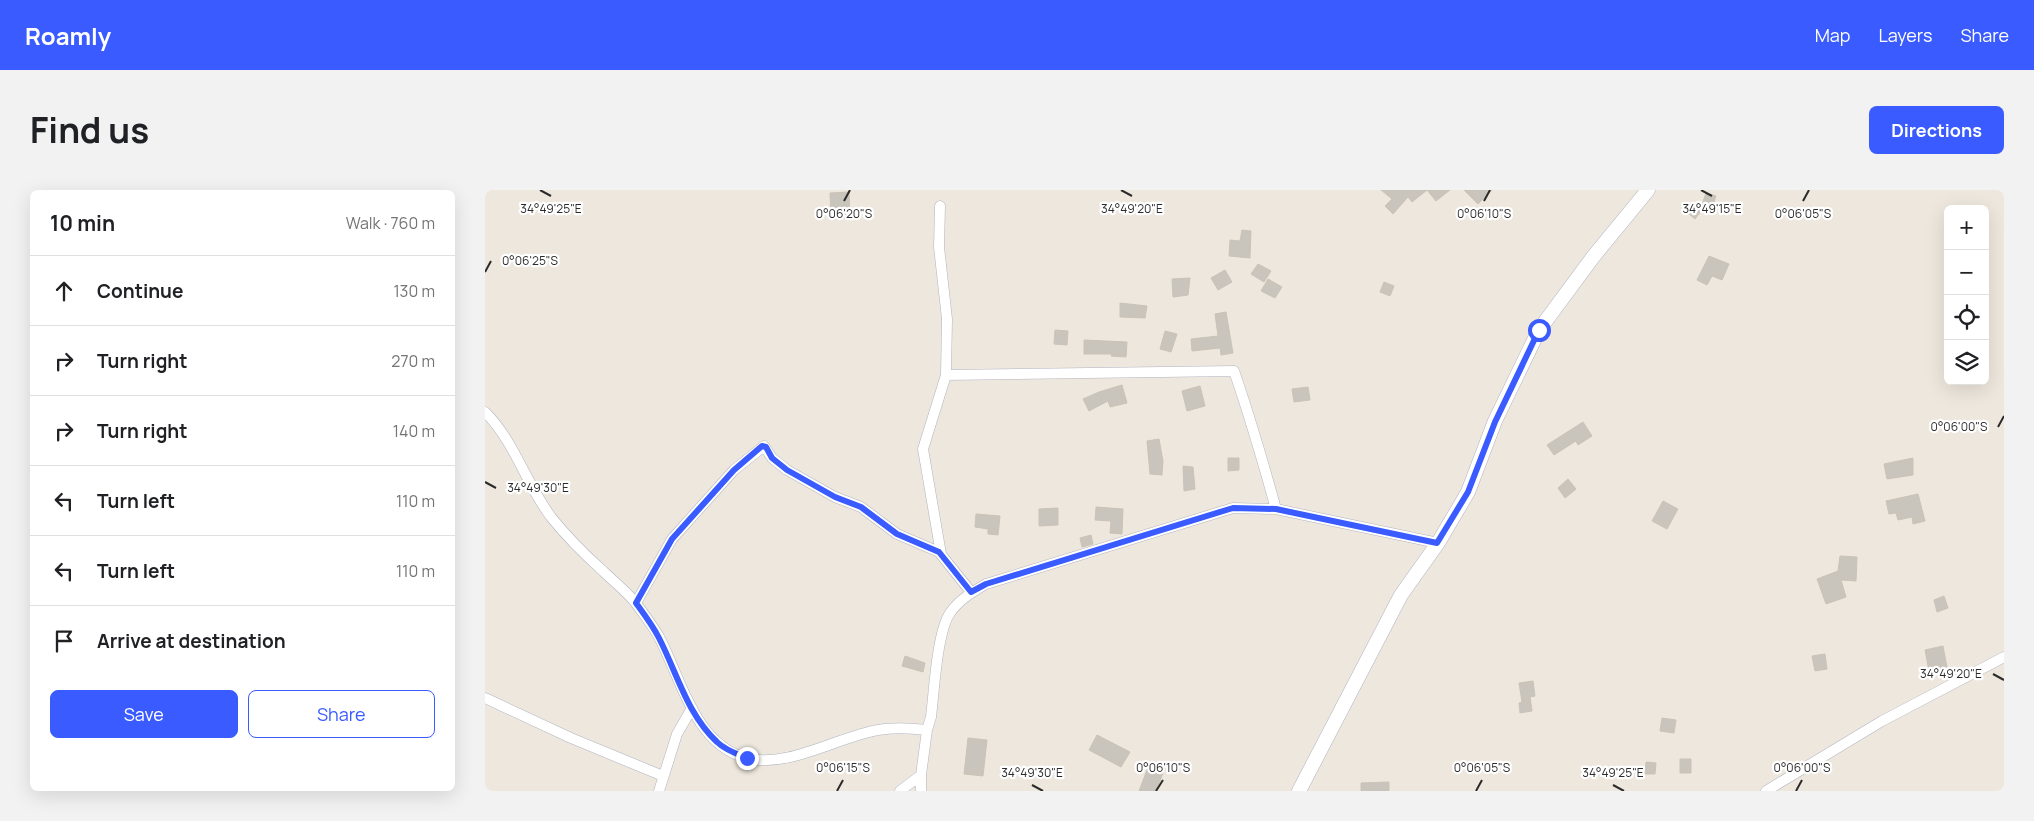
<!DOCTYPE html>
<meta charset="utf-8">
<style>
:root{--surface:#fff;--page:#f2f2f2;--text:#202124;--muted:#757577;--line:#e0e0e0;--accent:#395bff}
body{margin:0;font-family:Manrope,sans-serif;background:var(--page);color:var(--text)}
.controls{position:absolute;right:15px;top:15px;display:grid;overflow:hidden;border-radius:8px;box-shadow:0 5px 20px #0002}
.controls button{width:45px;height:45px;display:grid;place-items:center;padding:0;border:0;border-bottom:1px solid var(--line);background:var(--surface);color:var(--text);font:25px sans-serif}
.stop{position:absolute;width:15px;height:15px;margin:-11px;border:4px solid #395bff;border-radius:50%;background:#fff}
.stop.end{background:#395bff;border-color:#fff;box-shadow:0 1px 5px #0008}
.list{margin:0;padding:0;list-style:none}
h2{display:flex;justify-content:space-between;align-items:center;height:65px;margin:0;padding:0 20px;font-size:21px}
h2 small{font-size:16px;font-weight:400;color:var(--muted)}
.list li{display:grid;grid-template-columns:32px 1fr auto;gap:15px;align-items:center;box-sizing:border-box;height:70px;padding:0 20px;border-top:1px solid var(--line)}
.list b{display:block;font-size:19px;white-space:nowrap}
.list em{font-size:16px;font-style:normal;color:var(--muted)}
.actions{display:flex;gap:10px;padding:15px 20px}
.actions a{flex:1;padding:11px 0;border:1px solid var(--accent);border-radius:8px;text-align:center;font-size:18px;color:var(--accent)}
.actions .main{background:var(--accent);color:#fff}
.icon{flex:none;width:28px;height:28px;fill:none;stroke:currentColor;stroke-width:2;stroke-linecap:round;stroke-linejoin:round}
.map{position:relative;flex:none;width:1519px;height:601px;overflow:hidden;border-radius:8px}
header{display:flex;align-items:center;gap:30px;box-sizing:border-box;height:70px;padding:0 25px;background:var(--accent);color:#fff}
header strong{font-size:24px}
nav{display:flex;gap:28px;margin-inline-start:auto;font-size:18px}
.intro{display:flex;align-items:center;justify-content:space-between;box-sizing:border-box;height:120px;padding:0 30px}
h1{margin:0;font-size:35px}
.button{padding:12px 22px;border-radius:8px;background:var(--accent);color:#fff;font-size:18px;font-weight:700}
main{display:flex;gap:30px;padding:0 30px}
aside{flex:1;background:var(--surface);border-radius:8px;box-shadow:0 5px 20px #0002}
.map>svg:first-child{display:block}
.building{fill:#c9c4bc;stroke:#cac3b6}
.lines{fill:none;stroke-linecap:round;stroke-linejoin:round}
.street-casing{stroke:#b1b3c0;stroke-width:11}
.secondary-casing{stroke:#b1b3c0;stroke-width:15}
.street{stroke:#fff;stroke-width:10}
.secondary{stroke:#fff;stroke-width:14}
.route{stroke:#395bff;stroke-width:6}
.ticks{fill:none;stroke:#2b2b2b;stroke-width:2}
.ticks-label{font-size:12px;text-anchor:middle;fill:#2b2b2b;stroke:#fff;stroke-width:4.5;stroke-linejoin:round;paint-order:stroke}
</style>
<header>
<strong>Roamly</strong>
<nav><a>Map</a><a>Layers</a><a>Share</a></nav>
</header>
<div class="intro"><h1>Find us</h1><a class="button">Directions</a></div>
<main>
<aside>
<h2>10 min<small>Walk · 760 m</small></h2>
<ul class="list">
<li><svg class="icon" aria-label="ahead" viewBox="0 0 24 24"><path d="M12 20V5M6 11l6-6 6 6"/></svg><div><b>Continue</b></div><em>130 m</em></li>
<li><svg class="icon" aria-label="right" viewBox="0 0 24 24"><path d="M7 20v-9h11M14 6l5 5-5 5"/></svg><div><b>Turn right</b></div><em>270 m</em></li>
<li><svg class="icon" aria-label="right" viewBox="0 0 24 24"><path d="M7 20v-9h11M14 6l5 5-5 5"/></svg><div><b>Turn right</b></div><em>140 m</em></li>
<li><svg class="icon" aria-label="left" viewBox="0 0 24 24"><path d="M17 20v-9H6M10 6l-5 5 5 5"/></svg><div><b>Turn left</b></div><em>110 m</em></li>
<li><svg class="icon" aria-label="left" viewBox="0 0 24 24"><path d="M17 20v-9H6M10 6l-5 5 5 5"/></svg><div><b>Turn left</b></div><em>110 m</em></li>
<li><svg class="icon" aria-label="arrive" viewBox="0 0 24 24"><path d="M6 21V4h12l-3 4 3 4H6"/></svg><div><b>Arrive at destination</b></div></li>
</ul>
<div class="actions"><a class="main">Save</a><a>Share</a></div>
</aside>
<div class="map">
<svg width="1519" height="601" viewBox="0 0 1519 601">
<rect width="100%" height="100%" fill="#eee7dd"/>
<path class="building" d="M896,0H965L951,11L942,0L927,12L923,7L908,24L900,16L907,9Z
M979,0H1007L993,14Z
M364,2L365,28L346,29L345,3Z
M1221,3L1231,6L1227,18L1217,15Z
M1209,13L1217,20L1210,29L1202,22Z
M757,40L766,41L765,68L744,66L745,50L755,51Z
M1224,66L1244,74L1237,90L1227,86L1222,95L1212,90Z
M773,74L786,81L779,92L766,84Z
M740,80L747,92L733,100L726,88Z
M705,88L703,105L688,107L687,89Z
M783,89L797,97L790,108L776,101Z
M899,92L909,96L905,106L895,102Z
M635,113L662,116L660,128L635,127Z
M741,122L748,163L736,165L735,158L707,161L706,149L733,146L730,124Z
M570,140L583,141L582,155L569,154Z
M680,141L692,144L686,162L675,159Z
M599,150L642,152L641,167L626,166L627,164H599Z
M637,195L642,213L625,217L623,211L604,221L598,209L614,202Z
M715,196L720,216L702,221L697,201Z
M823,197L825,210L809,212L807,199Z
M1098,232L1107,246L1093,255L1091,251L1069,265L1062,255Z
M674,249L678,271L677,285L665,284L662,251Z
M743,268H754V280L743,281Z
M1428,268V285L1402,289L1399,274Z
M698,276L708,277L710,299L699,301Z
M1083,289L1091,299L1080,308L1073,298Z
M1433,304L1440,331L1428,334L1427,327L1413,330L1411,323L1404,324L1401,311Z
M1178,311L1193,319L1182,339L1167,331Z
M611,317L638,319L637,344L625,343L626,331L610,330Z
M573,318V335L554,336V319Z
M491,324L515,326L513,345L503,344V339L490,337Z
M606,345L608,354L597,357L595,348Z
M1355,366L1372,367L1371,391L1356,390L1361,407L1341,414L1332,389L1353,381Z
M1459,406L1463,418L1452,422L1449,410Z
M1458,456L1462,477L1444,481L1440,460Z
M1340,464L1342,479L1330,481L1327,466Z
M420,466L440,473L438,482L417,476Z
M1048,491L1050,506L1045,507L1047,521L1035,523L1034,513L1037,512L1034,493Z
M1177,528L1191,530L1189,543L1175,541Z
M612,545L645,562L636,577L604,560Z
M483,548L502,550L498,586L479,584Z
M1195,569H1206V583H1195Z
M665,572L680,578L671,601H654Z
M1161,572L1171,573L1170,584H1160Z
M904,592V601H876V593Z"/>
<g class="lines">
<defs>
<path id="street" d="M455,16L454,57L462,129L461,185L438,259L456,364
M461,185L749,181C765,227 778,272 791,319
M0,222C30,252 41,294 66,327C82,347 99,364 118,381C129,392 144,403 153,416C160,426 168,436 174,447C196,488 209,554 261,568C303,579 352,547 393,540C409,537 425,538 442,540L446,527C449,502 452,442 465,423C474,410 487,402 501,394L748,318L791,319L953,353
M151,413L187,349L249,280L279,256L287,268L302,280L350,307L376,317L412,344L454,362L486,402
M0,508L86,548L178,586
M436,585V601
M174,601L192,544L207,518
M415,601L436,585L442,540
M1281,601L1397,531L1519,467"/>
<path id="secondary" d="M814,601L916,405L953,353L983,302L1010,231L1054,140L1108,67L1163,0"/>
</defs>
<use href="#street" class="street-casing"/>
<use href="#secondary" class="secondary-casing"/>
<use href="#street" class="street"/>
<use href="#secondary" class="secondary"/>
</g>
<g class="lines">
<path class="route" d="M262,568C252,564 240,560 232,552C202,524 192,483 174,448C168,436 159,424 151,413L187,349L249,280L277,256L281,257L287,268L302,280L350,307L376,317L412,344L454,362L486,402L501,394L748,318L791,319L952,353L983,302L1010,232L1054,140"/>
</g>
<path class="ticks" d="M55,0L66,6M636,0L647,6M1216,0L1227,6M359,11L365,0M999,11L1005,0M1318,11L1324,0M0,82L6,71M1513,237L1519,226M0,292L11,298M1508,484L1519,490M547,595L558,601M1128,595L1139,601M352,601L358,590M671,601L678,590M991,601L997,590M1311,601L1317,590"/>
<g class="ticks-label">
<text x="66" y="23">34°49'25"E</text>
<text x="647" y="23">34°49'20"E</text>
<text x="1227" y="23">34°49'15"E</text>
<text x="359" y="28">0°06'20"S</text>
<text x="999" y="28">0°06'10"S</text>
<text x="1318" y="28">0°06'05"S</text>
<text x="45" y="75">0°06'25"S</text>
<text x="1474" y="241">0°06'00"S</text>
<text x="53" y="302">34°49'30"E</text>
<text x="1466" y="488">34°49'20"E</text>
<text x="358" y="582">0°06'15"S</text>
<text x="678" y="582">0°06'10"S</text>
<text x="997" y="582">0°06'05"S</text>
<text x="1317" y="582">0°06'00"S</text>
<text x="547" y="587">34°49'30"E</text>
<text x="1128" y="587">34°49'25"E</text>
</g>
</svg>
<div class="controls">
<button>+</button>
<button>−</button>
<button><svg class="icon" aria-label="locate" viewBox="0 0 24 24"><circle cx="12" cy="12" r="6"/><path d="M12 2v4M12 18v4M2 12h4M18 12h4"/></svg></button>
<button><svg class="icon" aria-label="layers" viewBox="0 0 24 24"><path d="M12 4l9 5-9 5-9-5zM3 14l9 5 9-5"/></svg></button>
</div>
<div class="stop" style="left:1054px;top:140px"></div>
<div class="stop end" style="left:262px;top:568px"></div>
</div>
</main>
